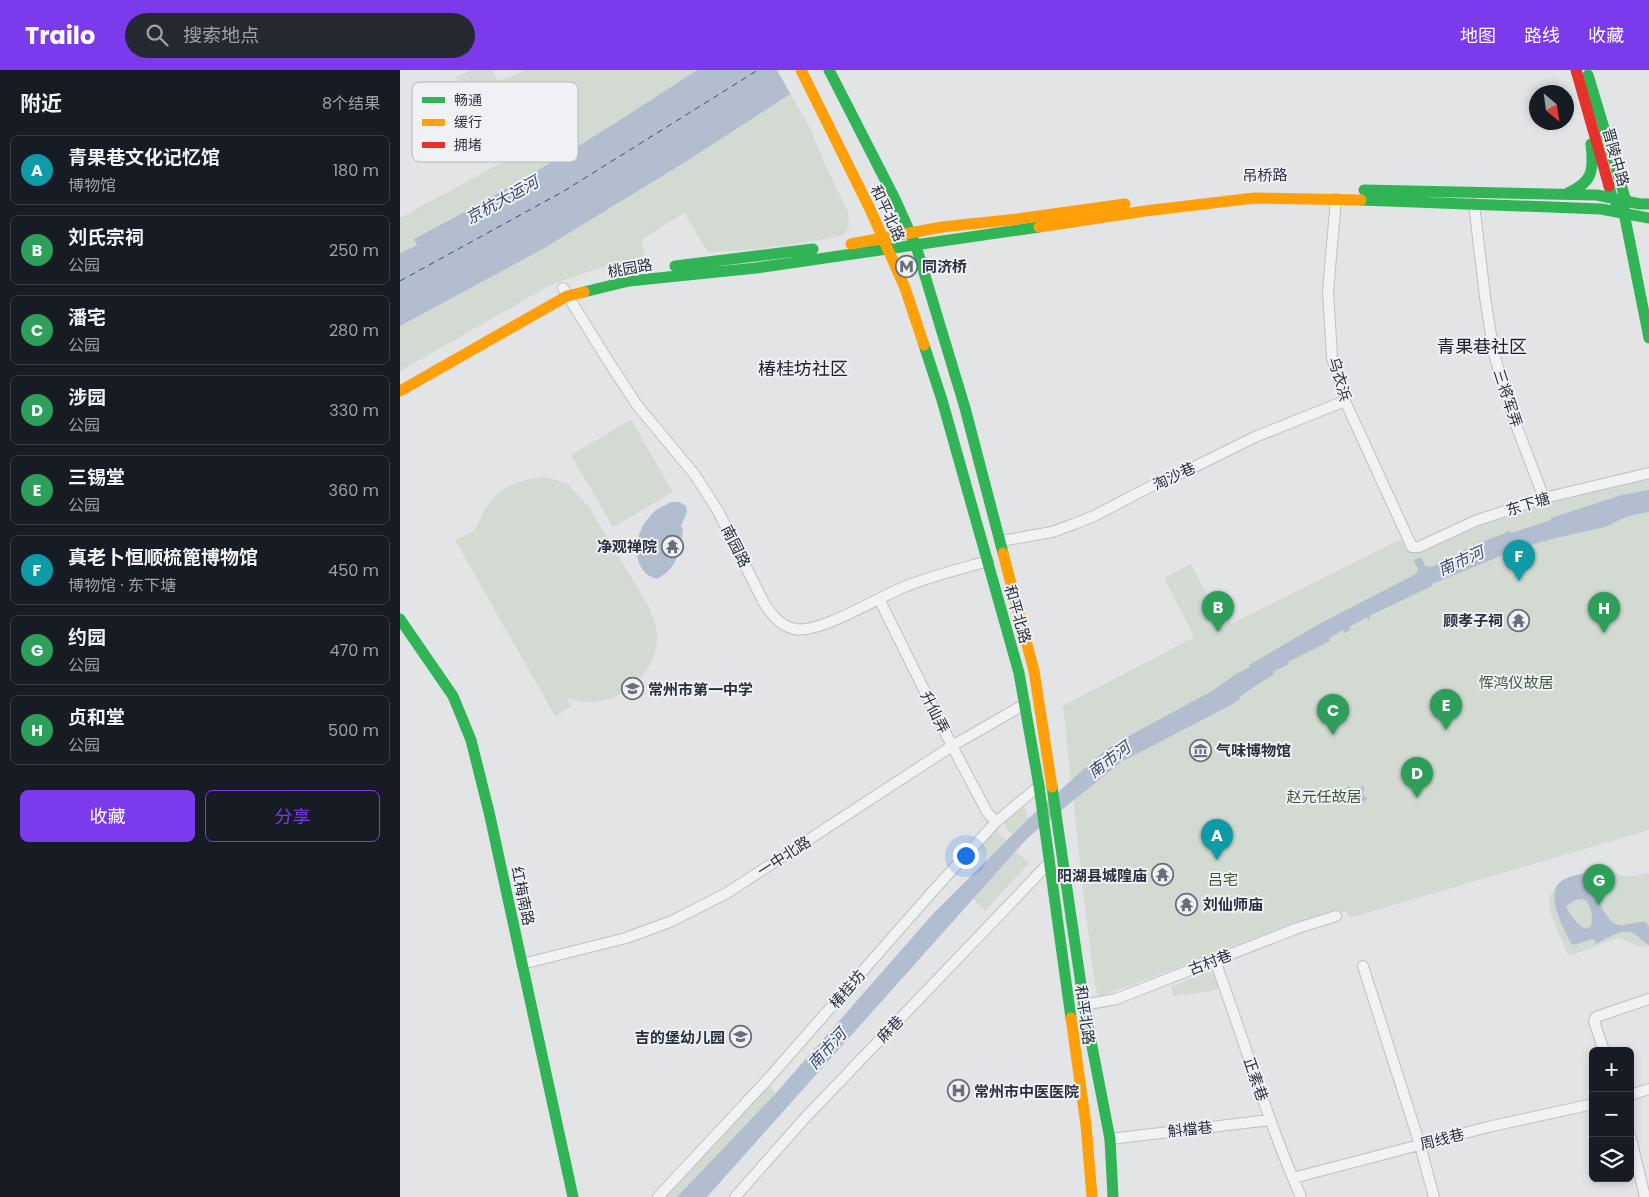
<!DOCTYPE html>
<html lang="zh">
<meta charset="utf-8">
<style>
:root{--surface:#171b24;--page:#242831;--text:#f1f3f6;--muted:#9ea1a6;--line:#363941;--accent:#7c3aed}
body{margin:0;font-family:Poppins,"Noto Sans SC",sans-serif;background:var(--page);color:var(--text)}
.controls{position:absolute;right:15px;bottom:15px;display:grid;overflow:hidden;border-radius:8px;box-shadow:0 2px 8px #0003}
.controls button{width:45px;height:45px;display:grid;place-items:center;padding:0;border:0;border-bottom:1px solid var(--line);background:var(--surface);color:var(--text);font:25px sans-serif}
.compass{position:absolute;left:1129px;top:15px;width:45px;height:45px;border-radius:50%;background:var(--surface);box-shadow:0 2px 8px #0003;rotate:151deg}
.you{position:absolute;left:565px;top:785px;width:18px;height:18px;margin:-12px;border:4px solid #fff;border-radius:50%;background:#1a73e8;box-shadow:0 0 0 8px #1a73e833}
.badge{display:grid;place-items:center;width:32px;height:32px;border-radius:50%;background:var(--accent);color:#fff;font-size:16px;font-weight:700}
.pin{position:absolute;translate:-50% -41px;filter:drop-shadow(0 1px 2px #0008)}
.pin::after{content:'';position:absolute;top:26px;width:18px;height:15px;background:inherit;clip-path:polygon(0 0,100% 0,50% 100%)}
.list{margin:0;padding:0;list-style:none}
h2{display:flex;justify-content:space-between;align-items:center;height:65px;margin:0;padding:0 20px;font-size:21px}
h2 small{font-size:16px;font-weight:400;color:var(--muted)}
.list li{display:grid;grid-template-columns:32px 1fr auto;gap:15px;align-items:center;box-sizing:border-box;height:70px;margin:0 10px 10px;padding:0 10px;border:1px solid var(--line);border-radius:8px}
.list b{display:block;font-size:19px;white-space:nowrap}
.list p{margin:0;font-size:16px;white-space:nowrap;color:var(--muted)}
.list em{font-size:16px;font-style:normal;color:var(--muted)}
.actions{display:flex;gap:10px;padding:15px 20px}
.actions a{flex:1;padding:11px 0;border:1px solid var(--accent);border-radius:8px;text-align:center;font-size:18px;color:var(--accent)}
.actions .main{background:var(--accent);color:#fff}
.icon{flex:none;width:28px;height:28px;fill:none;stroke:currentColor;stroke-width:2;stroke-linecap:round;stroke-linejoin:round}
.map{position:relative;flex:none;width:1249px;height:1127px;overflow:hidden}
header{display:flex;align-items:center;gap:30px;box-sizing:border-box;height:70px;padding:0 25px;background:var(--accent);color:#fff}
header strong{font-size:24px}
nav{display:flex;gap:28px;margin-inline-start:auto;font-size:18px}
.search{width:350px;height:45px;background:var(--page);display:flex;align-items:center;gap:12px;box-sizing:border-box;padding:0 18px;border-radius:28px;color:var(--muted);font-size:19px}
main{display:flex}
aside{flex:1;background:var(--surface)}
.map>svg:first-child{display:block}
.green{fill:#d2dad2}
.water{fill:#b2becf;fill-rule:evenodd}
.pier{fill:#e2e4e6}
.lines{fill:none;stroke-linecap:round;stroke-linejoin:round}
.ferry{stroke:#384c6e;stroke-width:1;stroke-dasharray:6 5;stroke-linecap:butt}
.street-casing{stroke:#bfc0c3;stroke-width:12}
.street{stroke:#f0f2f3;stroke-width:10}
.fast{stroke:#30b455;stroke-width:11}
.slow{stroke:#ff9f0a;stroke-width:11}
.jam{stroke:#e5322d;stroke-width:11}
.labels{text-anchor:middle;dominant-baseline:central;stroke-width:4;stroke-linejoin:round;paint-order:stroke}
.street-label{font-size:15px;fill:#2a303e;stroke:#eff1f5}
.poi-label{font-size:15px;font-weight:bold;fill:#2a303e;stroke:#eff1f5;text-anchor:start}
.park-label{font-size:15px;fill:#3c5839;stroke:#eff1f5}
.water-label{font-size:16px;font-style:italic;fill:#384c6e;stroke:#eff1f5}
.quarter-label{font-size:18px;fill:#1c212f;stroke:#eff1f5}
.key{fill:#eff1f5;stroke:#b4b7be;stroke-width:1}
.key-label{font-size:14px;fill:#2a303e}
</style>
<header>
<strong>Trailo</strong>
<div class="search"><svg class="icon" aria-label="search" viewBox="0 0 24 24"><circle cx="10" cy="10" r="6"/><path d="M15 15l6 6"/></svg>搜索地点</div>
<nav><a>地图</a><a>路线</a><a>收藏</a></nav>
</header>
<main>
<aside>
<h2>附近<small>8个结果</small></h2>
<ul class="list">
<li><span class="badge" style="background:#0f9aa8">A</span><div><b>青果巷文化记忆馆</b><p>博物馆</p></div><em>180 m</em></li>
<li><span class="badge" style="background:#2e9e5b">B</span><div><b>刘氏宗祠</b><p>公园</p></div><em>250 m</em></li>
<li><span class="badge" style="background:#2e9e5b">C</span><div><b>潘宅</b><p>公园</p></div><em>280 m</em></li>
<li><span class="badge" style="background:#2e9e5b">D</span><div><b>涉园</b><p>公园</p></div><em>330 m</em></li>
<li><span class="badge" style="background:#2e9e5b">E</span><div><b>三锡堂</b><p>公园</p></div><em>360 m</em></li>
<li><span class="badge" style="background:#0f9aa8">F</span><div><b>真老卜恒顺梳篦博物馆</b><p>博物馆 · 东下塘</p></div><em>450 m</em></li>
<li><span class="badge" style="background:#2e9e5b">G</span><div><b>约园</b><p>公园</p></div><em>470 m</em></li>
<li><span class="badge" style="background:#2e9e5b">H</span><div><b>贞和堂</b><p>公园</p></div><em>500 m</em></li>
</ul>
<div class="actions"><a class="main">收藏</a><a>分享</a></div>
</aside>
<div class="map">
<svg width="1249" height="1127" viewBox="0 0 1249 1127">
<rect width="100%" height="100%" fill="#e2e4e6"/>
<path class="green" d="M72,0H92L98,11L127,0H297C205,61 111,117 14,169L17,174L0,183V148L103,92L56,7Z
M390,23L409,56L422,88L448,142L449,156L444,165C399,174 354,181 308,182L284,143L241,170L245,186C212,194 179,203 147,217L0,301V256L141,180L287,91Z
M231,350L273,422L213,457L171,385Z
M142,407L156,410L169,415L189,437L249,537C252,546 257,556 257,566C258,600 226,630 193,632C184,632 176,630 167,628L171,637L155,646L55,470C60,467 71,464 75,459C79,455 82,443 86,438C98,417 120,410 142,407Z
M1249,408V760L949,848L947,842C929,835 819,882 795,891C763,903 731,915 698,927L694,908L684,828L663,636L794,567L764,508L791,494L820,551L827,548L831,554L1001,469L1007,481L1015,484L1075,457L1134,437Z
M622,736H624L628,749L612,764L606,758L604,752Z
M594,758L606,770L589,787L577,776Z
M615,781L629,793L585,841L572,828Z
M1201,798C1208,798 1213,802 1220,805C1229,809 1240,804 1249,803V876C1232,879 1231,869 1217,868L1172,885L1167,883L1150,842L1149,827L1162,810Z
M809,902L815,905L820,918L812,921L774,926L771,916Z
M368,1015L376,1023L277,1127H263Z"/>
<path class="water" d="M297,0H427L287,91L141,180L0,256V183L17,175L14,169C112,118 205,61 297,0Z
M1249,420V442L1228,446L1205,457L1156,468L1120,478L1032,514V516L969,546L970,549L968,550L967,547L949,557L950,560L945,563L943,560L929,568L930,571L888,592L889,594L873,602L874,604L839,627L840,629L829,636L721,692L632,764L622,774L307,1127H277L376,1023L532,845L628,749L703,682L727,667L812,621L836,604L850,597L849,595L921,553L1016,504L1018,499L1014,490L1021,487L1025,496L1029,497L1034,496L1070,477L1110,461L1111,463L1151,450V448L1222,425Z
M271,432H279L286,436L287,442L281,456L283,459C280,481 278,498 257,509C246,506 242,501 238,490C233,472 242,452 256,440C260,437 266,435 271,432Z
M947,716H949L952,720L964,716L963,724L967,729L966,731H962L958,727L952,728Z
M1186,803L1188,804C1194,818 1204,853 1219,855C1228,856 1236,851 1246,852L1249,857V875C1243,872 1239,866 1233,863C1222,858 1206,869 1196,874L1194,869L1172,875C1165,861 1142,822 1163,810C1170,806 1179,804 1186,803ZM1184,829C1192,836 1193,847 1191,856L1186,859C1178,856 1169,844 1166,836L1175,830Z"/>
<path class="pier" d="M377,0H429L391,25Z"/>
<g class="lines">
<path class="ferry" d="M0,211L164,121L358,0"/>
<defs>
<path id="street" d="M936,129L928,221L932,287L945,331L1012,477H1019L1075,451L1144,428L1249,403
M1074,134L1085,227L1094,284L1113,347L1144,428
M163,218L205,286L237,335L295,405L318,441L364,533C372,545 380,556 395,559C419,564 479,527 504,517C531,506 560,499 588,491
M601,471L652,462L674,454L694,446L767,408L784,402L855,367L945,331
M479,529L552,676L587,742L596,752
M815,891C844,969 867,1050 901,1127
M122,894L226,868L272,851L327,823L552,676L625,634
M963,896L1020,1075L1034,1127
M684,935L716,929L895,859L936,846
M1204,981L1194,951L1196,947L1249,929
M1230,1025L1249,1019
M1230,1065L1245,1127
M710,1069L870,1050
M893,1108L1088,1057L1193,1034
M258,1127L368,1009L532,822L596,752L639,716
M335,1127L405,1048L649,793"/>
</defs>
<use href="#street" class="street-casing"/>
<use href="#street" class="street"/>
<path class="fast" d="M429,0L495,129L516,176L565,338L603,483
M1188,5L1226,131L1224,139
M1209,116L1212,127L1224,143L1249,268
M964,120L1197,125L1240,134H1249
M1168,123C1193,112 1194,100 1191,74
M961,130L1201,139L1249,148
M275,196L413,179
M184,222L229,211L356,198L639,157
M524,275L542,330L619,603L639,716L671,948
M0,549L53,626L71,670L89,742L173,1127
M652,717L684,935L710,1069L713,1127"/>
<path class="slow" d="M401,0L470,139L505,218L524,275
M639,157L745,141L854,128L961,130
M451,174L542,157L617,149L725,134
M0,321L167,226L184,222
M603,483L634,601L652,717
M671,948L686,1055L692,1127"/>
<path class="jam" d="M1176,0L1209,116"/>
</g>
<defs>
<symbol id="metro-ring" viewBox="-11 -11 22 22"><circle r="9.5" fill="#eff1f5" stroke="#6a6f79" stroke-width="1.5"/><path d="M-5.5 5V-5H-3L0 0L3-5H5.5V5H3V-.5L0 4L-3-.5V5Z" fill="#6a6f79"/></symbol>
<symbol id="temple-ring" viewBox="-11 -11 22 22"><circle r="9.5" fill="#eff1f5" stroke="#6a6f79" stroke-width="1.5"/><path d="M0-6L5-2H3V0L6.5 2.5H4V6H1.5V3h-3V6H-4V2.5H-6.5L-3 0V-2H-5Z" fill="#6a6f79"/></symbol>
<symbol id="school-ring" viewBox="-11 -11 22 22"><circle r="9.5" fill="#eff1f5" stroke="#6a6f79" stroke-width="1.5"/><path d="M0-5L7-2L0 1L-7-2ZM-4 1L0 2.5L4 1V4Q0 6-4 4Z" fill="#6a6f79"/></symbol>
<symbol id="museum-ring" viewBox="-11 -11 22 22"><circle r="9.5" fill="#eff1f5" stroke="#6a6f79" stroke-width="1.5"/><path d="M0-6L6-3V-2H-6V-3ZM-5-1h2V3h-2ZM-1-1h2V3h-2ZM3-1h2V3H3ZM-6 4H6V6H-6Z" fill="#6a6f79"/></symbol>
<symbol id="hospital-ring" viewBox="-11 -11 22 22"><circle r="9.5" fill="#eff1f5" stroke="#6a6f79" stroke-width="1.5"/><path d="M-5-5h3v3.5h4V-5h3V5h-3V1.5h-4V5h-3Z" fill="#6a6f79"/></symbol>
</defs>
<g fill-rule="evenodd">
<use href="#metro-ring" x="494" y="184" width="25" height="25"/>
<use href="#temple-ring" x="260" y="464" width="25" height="25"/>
<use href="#temple-ring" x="1106" y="538" width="25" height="25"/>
<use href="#school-ring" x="220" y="606" width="25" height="25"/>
<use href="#museum-ring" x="788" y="668" width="25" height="25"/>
<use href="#temple-ring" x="750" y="792" width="25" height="25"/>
<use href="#temple-ring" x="774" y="822" width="25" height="25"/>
<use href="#school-ring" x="328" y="954" width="25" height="25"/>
<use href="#hospital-ring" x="546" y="1008" width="25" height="25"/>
</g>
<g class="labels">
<g class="street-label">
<text transform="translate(1216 87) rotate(74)">晋陵中路</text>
<text transform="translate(865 105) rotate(-1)">吊桥路</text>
<text transform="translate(488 143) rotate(65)">和平北路</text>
<text transform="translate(230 198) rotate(-10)">桃园路</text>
<text transform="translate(940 309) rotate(74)">乌衣浜</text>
<text transform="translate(1108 328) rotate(72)">三将军弄</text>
<text transform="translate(774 406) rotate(-25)">淘沙巷</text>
<text transform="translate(1128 434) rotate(-17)">东下塘</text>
<text transform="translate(336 476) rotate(63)">南园路</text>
<text transform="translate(618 544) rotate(74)">和平北路</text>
<text transform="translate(535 642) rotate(63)">升仙弄</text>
<text transform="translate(384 786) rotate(-33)">一中北路</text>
<text transform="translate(123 826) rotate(78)">红梅南路</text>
<text transform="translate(810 892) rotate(-21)">古村巷</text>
<text transform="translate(447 919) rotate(-49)">椿桂坊</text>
<text transform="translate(685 945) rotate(82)">和平北路</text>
<text transform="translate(490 959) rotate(-46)">麻巷</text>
<text transform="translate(856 1009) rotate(71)">正素巷</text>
<text transform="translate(790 1059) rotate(-6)">斛檔巷</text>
<text transform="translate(1042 1069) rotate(-14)">周线巷</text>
</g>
<g class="poi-label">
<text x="522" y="196">同济桥</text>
<text x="257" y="476" text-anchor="end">净观禅院</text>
<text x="1103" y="550" text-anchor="end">顾孝子祠</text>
<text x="248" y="619">常州市第一中学</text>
<text x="816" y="680">气味博物馆</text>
<text x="747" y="805" text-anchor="end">阳湖县城隍庙</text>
<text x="803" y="834">刘仙师庙</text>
<text x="325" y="967" text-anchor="end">吉的堡幼儿园</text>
<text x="574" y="1021">常州市中医医院</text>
</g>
<g class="park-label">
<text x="1116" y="612">恽鸿仪故居</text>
<text x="924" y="726">赵元任故居</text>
<text x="823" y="809">吕宅</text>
</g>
<g class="water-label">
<text transform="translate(102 130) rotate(-29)">京杭大运河</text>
<text transform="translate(1061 491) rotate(-24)">南市河</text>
<text transform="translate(709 690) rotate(-37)">南市河</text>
<text transform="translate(427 979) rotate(-48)">南市河</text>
</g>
<g class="quarter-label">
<text x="1082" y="276">青果巷社区</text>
<text x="403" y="298">椿桂坊社区</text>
</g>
</g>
<rect x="12" y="12" width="166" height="80" rx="8" class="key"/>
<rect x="22" y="27" width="23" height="6" fill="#30b455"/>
<rect x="22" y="49" width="23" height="7" fill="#ff9f0a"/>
<rect x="22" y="72" width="23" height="6" fill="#e5322d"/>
<g class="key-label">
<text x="54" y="35">畅通</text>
<text x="54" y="57">缓行</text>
<text x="54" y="80">拥堵</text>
</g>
</svg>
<div class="controls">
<button>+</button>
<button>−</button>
<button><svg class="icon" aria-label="layers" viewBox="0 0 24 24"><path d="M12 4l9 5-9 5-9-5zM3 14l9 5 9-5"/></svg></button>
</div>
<svg class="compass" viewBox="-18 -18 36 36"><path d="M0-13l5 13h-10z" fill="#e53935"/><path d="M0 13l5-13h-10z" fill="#9ea1a6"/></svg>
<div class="you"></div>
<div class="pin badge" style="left:817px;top:790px;background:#0f9aa8">A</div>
<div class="pin badge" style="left:818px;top:562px;background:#2e9e5b">B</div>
<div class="pin badge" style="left:933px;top:665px;background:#2e9e5b">C</div>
<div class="pin badge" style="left:1017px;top:728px;background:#2e9e5b">D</div>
<div class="pin badge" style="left:1046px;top:660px;background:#2e9e5b">E</div>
<div class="pin badge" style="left:1119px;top:511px;background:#0f9aa8">F</div>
<div class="pin badge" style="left:1199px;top:835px;background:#2e9e5b">G</div>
<div class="pin badge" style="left:1204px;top:563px;background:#2e9e5b">H</div>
</div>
</main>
